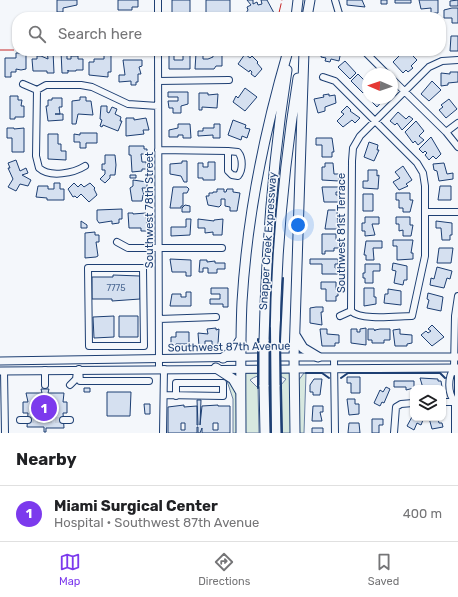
<!DOCTYPE html>
<meta charset="utf-8">
<style>
:root{--surface:#fff;--page:#f6f6f6;--text:#202124;--muted:#757577;--line:#e0e0e0;--accent:#7c3aed}
body{margin:0;font-family:Rubik,sans-serif;background:var(--page);color:var(--text)}
.controls{position:absolute;right:12px;bottom:12px;display:grid;overflow:hidden;border-radius:8px;box-shadow:0 1px 3px #0004}
.controls button{width:36px;height:36px;display:grid;place-items:center;padding:0;border:0;border-bottom:1px solid var(--line);background:var(--surface);color:var(--text);font:20px sans-serif}
.compass{position:absolute;left:362px;top:68px;width:36px;height:36px;border-radius:50%;background:var(--surface);box-shadow:0 1px 3px #0004;rotate:272deg}
.you{position:absolute;left:298px;top:225px;width:14px;height:14px;margin:-10px;border:3px solid #fff;border-radius:50%;background:#1a73e8;box-shadow:0 0 0 6px #1a73e833}
.badge{display:grid;place-items:center;width:26px;height:26px;border-radius:50%;background:var(--accent);color:#fff;font-size:13px;font-weight:700}
.pin{position:absolute;translate:-50% -50%;border:2px solid #fff;box-shadow:0 1px 4px #0006}
.list{margin:0;padding:0;list-style:none}
h2{display:flex;justify-content:space-between;align-items:center;height:52px;margin:0;padding:0 16px;font-size:17px}
h2 small{font-size:13px;font-weight:400;color:var(--muted)}
.list li{display:grid;grid-template-columns:26px 1fr auto;gap:12px;align-items:center;box-sizing:border-box;height:56px;padding:0 16px;border-top:1px solid var(--line)}
.list b{display:block;font-size:15px;white-space:nowrap}
.list p{margin:0;font-size:13px;white-space:nowrap;color:var(--muted)}
.list em{font-size:13px;font-style:normal;color:var(--muted)}
.icon{flex:none;width:22px;height:22px;fill:none;stroke:currentColor;stroke-width:2;stroke-linecap:round;stroke-linejoin:round}
.map{position:relative;flex:none;width:458px;height:433px;overflow:hidden}
.search{position:absolute;background:var(--surface);box-shadow:0 1px 3px #0004;left:12px;right:12px;top:12px;height:44px;display:flex;align-items:center;gap:10px;box-sizing:border-box;padding:0 14px;border-radius:16px;color:var(--muted);font-size:15px}
.sheet{height:108px;background:var(--surface)}
nav{display:flex;justify-content:space-around;align-items:center;box-sizing:border-box;height:56px;border-top:1px solid var(--line);background:var(--surface);font-size:11px;color:var(--muted)}
nav a{display:grid;justify-items:center;gap:2px}
nav .on{color:var(--accent)}
.map>svg:first-child{display:block}
.green{fill:#d7e8df;stroke:#687fa3}
.building{fill:#d5e0f0;stroke:#1d3f73;fill-rule:evenodd}
.lines{fill:none;stroke-linecap:round;stroke-linejoin:round}
.minor-tunnel{stroke:#c9d2e0;stroke-width:6;stroke-dasharray:6 3;stroke-linecap:butt}
.minor-casing{stroke:#1d3f73;stroke-width:8}
.major-casing{stroke:#1d3f73;stroke-width:9}
.highway-casing{stroke:#1d3f73;stroke-width:11}
.minor{stroke:#f4f7fb;stroke-width:6}
.major{stroke:#f4f7fb;stroke-width:7}
.highway{stroke:#f4f7fb;stroke-width:9}
.highway-bridge-casing{stroke:#1d3f73;stroke-width:11;stroke-linecap:butt}
.highway-bridge{stroke:#f4f7fb;stroke-width:9}
.wall{stroke:#1d3f73;stroke-width:2}
.power{stroke:#c62828;stroke-width:1;stroke-dasharray:14 3 2 3;stroke-linecap:butt}
.labels{text-anchor:middle;dominant-baseline:central;stroke-width:3;stroke-linejoin:round;paint-order:stroke}
.number-label{font-size:9px;fill:#4b6792}
.street-label{font-size:11px;fill:#1d3f73;stroke:#f4f7fb}
</style>
<div class="map">
<svg width="458" height="433" viewBox="0 0 458 433">
<rect width="100%" height="100%" fill="#f4f7fb"/>
<path class="green" d="M245,373H291V433H282L281,385L286,379C277,373 258,373 250,380L258,388L259,433H244Z
M304,373H306L304,433H299L298,381Z
M227,381L236,387L238,433H233V399Z"/>
<path class="building" d="M57,0H77V5L63,8V12H57Z
M118,0H138V7H132V10H118Z
M172,0H190V17H178V14H172Z
M206,0H230V14H225V16L206,17Z
M247,0H253V4L257,2L258,5L262,4L261,0H267L274,13L257,17L254,13H251L250,17L244,16L248,10L247,7L251,5Z
M347,0H362L365,7L347,5Z
M381,0H387V4H381Z
M395,0H411V3H395Z
M419,0H438V13H431V8L421,9Z
M458,0V6H450V1Z
M452,8H458V23H452V18H444V10Z
M360,14L361,16L363,14L365,17H355Z
M110,16H129V17H110Z
M451,36H458V51H450Z
M47,51H53L54,73H47V71H33L32,59H37V56H41L48,59Z
M61,51H67V59H71V56H78V59H83V70H76V71H68V70V73H62Z
M322,51H341L339,61L331,59L330,62L325,61L326,58L321,57Z
M401,51H408L417,60L411,66L413,68L408,72L406,70L403,73L393,62L402,53Z
M16,53H26V69L21,70L16,69V72H11V77H5V58H16Z
M183,53H190V69H169V54H174V60H183Z
M196,53H203V59H208L213,57V53H222V66H216L214,69H195Z
M104,54H111V72H108V77L89,75V62H94V59H104Z
M245,54L250,58L252,56L258,62L257,63L262,69L255,77L251,74L252,72L250,70L249,72L238,64Z
M123,60H142V66L139,67L141,74H138V82H136V85H131V81L119,82V75H125Z
M345,61L356,73L350,79L338,67Z
M450,72H458V82L448,83V85L441,86V73L450,74Z
M358,74L364,80L368,77V88L363,93L351,81Z
M432,81L441,90L429,101L421,94Z
M245,88L257,97L245,111L233,102L236,96L238,98Z
M168,92H188V104L181,106V113H173V108H169L168,101H178V97H168Z
M199,93H208V95L218,94L217,108L202,107V110H199Z
M329,94V96L335,95L336,103L325,107V111L318,113L314,99L324,97L323,95Z
M10,96H18V100H22L21,106H24V117H15V119H10Z
M80,97H86V101H91L93,115L78,114L76,124H72V101L80,100Z
M52,98H62V107H59L60,114H55H63V120L48,121L46,106H48V100H52Z
M376,98H385L377,107L372,102Z
M449,99L457,109L446,118L439,110L443,107L441,105Z
M101,106H107V112L109,113L112,107L117,109L115,114L121,117L120,121H122L118,131L103,125L102,127L100,126L102,120L100,119Z
M347,106L351,110L350,111L360,118L355,123L352,120L343,127L337,121L344,114L341,112Z
M398,112L406,119L409,116L413,119L402,130L397,123L395,125L390,121Z
M126,118H134V120L146,118L149,130H143L144,134L126,136Z
M233,120L246,125L245,128L250,129L247,138L242,136L241,140L228,135Z
M416,121L424,131L419,136L424,140L418,145L415,141L413,143L405,132Z
M178,124H190L191,138H183V135H178V137H169V130L178,128Z
M214,124H220V138H213V135L198,136V131H203V128H214Z
M7,128H14V129L24,128V152H12V138H7Z
M80,133H97V143H86V148H80V142H74V134L80,135Z
M48,134H58V144H61V151H66V160L48,159Z
M431,137L441,154L436,159L433,156L429,160L425,155L427,153L425,151L423,153L419,149Z
M316,138H332L334,152H332V157H322V145H316Z
M369,142L378,145L377,150H379L374,161L364,157Z
M129,146H144V149H147V154H141L142,162H146L147,169H142V171L132,172L131,155H129Z
M105,155H115L116,165L115,175H110V178L105,183L100,179L105,174V170H102V164H105Z
M16,160L20,171L26,168L28,173L22,175L31,180L28,186L20,184L16,191L8,187L13,179L8,168H10L8,163Z
M182,161H187V182H184L181,176L170,174V164L182,163Z
M208,162H215V180H203V178H198V163H203V167H208Z
M325,163H333L334,174H339V181L322,180V167H325Z
M444,163L447,174L453,173V179L439,181L437,171L434,170L433,164Z
M403,166L412,180L406,184L408,186L399,190L393,182L400,178L395,172Z
M368,170H377V176L379,175L378,189L363,188V181H368Z
M130,175H136V178H130Z
M133,180L147,182V188H142L144,195H143L142,201H132L130,188L133,186Z
M54,183H60V189H64V200H47V198L36,197L38,186H48V189H54Z
M74,183L78,187L81,184L84,187L90,183L95,188L94,189L97,195L89,202L81,194L77,198L75,196L73,197L68,189Z
M440,186H451V200H438Z
M173,187H187L189,189L187,193H183V206H181V208H170Z
M322,187H339V192H336V195H339V202H324Z
M217,189H224V192H226L227,189H233V192L240,193L237,211H230V207L225,206V199H221V205L219,207L208,205L206,196H209V193H213V192H217Z
M396,193H410V200H413L410,212H403V208H399V200H396Z
M363,194H373V211H363Z
M185,205L190,206V212H182V208Z
M122,209V219H119V223L112,224V221L99,223L97,220V210Z
M328,210H337L338,229H325Z
M128,213H133V214L146,213L147,231H141V228H129Z
M365,217H379V224H372L375,235L365,236V231H362V223H365Z
M396,217H410V225H413L411,236H403V230L399,231V224H396Z
M186,219H191L190,235L171,236V227H186Z
M198,219L214,221V220L223,219L222,235H213V232L205,233V228H198Z
M81,221L87,225V228H81Z
M436,221L452,223V235H450V240H442L441,228H436Z
M95,232V235H99V242H96L98,256L96,257L85,258V233Z
M322,234H336V240H340L339,248H334V251H325V254H322Z
M393,240H413L411,253H413V259L397,260V246H393Z
M366,241H382V248H373L374,260H366V255H364Z
M439,248H453L451,263H437Z
M170,259L191,260V276H186V272H172Z
M310,259H338V264H335V268H338V274H322V264H310Z
M200,260H207V262L215,261V263H225V269H217V273H208V268H203V272H199Z
M393,263L407,266V280H404L403,285L394,283L396,271L392,270Z
M365,264H380V271H373V283H365V278H363V273H365Z
M437,267L452,271L450,279L447,278L444,288L430,285L431,278L434,279Z
M113,275L140,276V299L112,301V299H92V277H113Z
M321,282H336V290L338,291V296H336V301H326V289H321Z
M211,288H228V307H223V304H210V299H220V294H211Z
M364,288H374V297H376V304L364,306Z
M388,289L401,291V305L384,303L385,294H388Z
M186,292H191V306H170L172,294H181V297H186Z
M428,293L443,297L441,311L427,308L429,300L427,299Z
M316,307H323V312H321L322,325L310,323V308Z
M114,316V337L94,338L93,317Z
M119,316H138V337H119Z
M432,325L444,337L432,346L421,335L426,331L428,333L431,331L428,329Z
M216,328V330L219,329L218,344L212,345V341H205V346H199L198,333L208,334L207,329Z
M366,328V345L351,343V329H357V332H360V329Z
M320,329H327V334L339,335V343H335V346H322Z
M368,329H374L375,331V330L380,329H390V340H384V343H372V340H368Z
M400,329V334L412,335V343L407,344V346H395L393,330Z
M176,332H189V344H176V350H172L171,349V337H176Z
M347,377H360V393H351V383H347Z
M420,378L438,379V381H441L442,387L423,388Z
M314,379H322L320,395H313V392H310V385Z
M394,381H414V388L406,390V387H394Z
M386,387L390,389L384,403L382,402L380,406L374,403L380,390L383,392Z
M84,388H90V392H84Z
M41,389H49L48,393H64L63,402H67V413H63L64,428H46V432H44V427H27L28,413H23V402H28L26,393H42Z
M107,392H131L130,416H107Z
M347,399H355V404H359V414L349,415Z
M197,400H201L200,425L202,406L218,405V406H230V433H202V428L200,433H198V427H197V433H168V407L184,405V407L197,406V425H198ZM181,423H185V430H181ZM213,423H218V430H213Z
M144,404H150V414H145Z
M313,406H323V412H320L322,421H312Z
M413,415V418L423,420L421,425L417,423L414,430L407,426Z
M429,418H441L438,419L439,423H442L443,427L432,429Z
M372,419H383V425H379V433H372Z
M349,423H359L360,433H348Z
M312,428H323V433H312Z"/>
<g class="lines">
<path class="minor-tunnel" d="M28,420H63"/>
<defs>
<path id="minor" d="M158,0V17
M335,0L340,17
M158,51L159,369
M364,51L387,74
M323,77L335,81L417,163L423,173L425,186V256L412,316C398,316 361,321 351,311
M392,79L446,132L458,147
M158,81L229,80
M23,84L37,90
M37,90L46,85H81L92,87L128,104L158,106
M37,90L36,156L39,168C50,178 74,173 85,166
M446,132L458,123
M158,150L228,151V171L232,175L238,176C243,170 243,158 238,152L228,151
M425,212H458
M117,242L128,248H222
M88,268H143L144,346H89Z
M351,311L352,161L353,148L360,136L429,67L442,61L458,60
M340,316L351,311
M159,319L216,317
M334,358L335,433
M454,368C448,377 447,393 455,402
M79,369L80,381H149
M45,370V385
M4,371L5,433
M70,385L76,379L77,371
M165,395L223,396V383H176V396
M443,402H457
M20,420H28
M63,420H70
M163,433L164,369
M394,433L396,407L401,404L413,403
M455,433V402L458,397V375L454,368L455,316L458,296"/>
<path id="major" d="M0,361L258,357H458
M0,371L458,368"/>
<path id="highway" d="M296,17L298,0
M307,17L310,0
M295,335L303,348L318,357
M264,341C266,250 273,160 287,70
M275,341C276,253 284,165 298,78
M223,358L234,350L241,339
M216,368L233,379L240,391
M264,385L265,433
M275,385L276,433
M241,433C241,389 240,346 242,302C247,217 264,133 288,51
M295,433L294,357L304,51"/>
</defs>
<use href="#minor" class="minor-casing"/>
<use href="#major" class="major-casing"/>
<use href="#highway" class="highway-casing"/>
<use href="#minor" class="minor"/>
<use href="#major" class="major"/>
<use href="#highway" class="highway"/>
<defs>
<path id="highway-bridge" d="M264,341V385
M275,385V341"/>
</defs>
<use href="#highway-bridge" class="highway-bridge-casing"/>
<use href="#highway-bridge" class="highway-bridge"/>
<path class="wall" d="M270,328L271,433
M306,373H322L329,378
M341,378L348,373H440L445,378
M258,388V339
M282,433L280,341L283,278"/>
<path class="power" d="M278,17L282,0
M0,50H17"/>
</g>
<g class="labels">
<g class="number-label">
<text x="116" y="288">7775</text>
</g>
<g class="street-label">
<text transform="translate(149 210) rotate(-90)">Southwest 78th Street</text>
<text transform="translate(341 233) rotate(-90)">Southwest 81st Terrace</text>
<text transform="translate(268 241) rotate(-86)">Snapper Creek Expressway</text>
<text transform="translate(229 347) rotate(-1)">Southwest 87th Avenue</text>
</g>
</g>
</svg>
<div class="controls">
<button><svg class="icon" aria-label="layers" viewBox="0 0 24 24"><path d="M12 4l9 5-9 5-9-5zM3 14l9 5 9-5"/></svg></button>
</div>
<svg class="compass" viewBox="-18 -18 36 36"><path d="M0-13l5 13h-10z" fill="#e53935"/><path d="M0 13l5-13h-10z" fill="#757577"/></svg>
<div class="you"></div>
<div class="pin badge" style="left:44px;top:408px">1</div>
<div class="search"><svg class="icon" aria-label="search" viewBox="0 0 24 24"><circle cx="10" cy="10" r="6"/><path d="M15 15l6 6"/></svg>Search here</div>
</div>
<section class="sheet">
<h2>Nearby<small></small></h2>
<ul class="list">
<li><span class="badge">1</span><div><b>Miami Surgical Center</b><p>Hospital · Southwest 87th Avenue</p></div><em>400 m</em></li>
</ul>
</section>
<nav>
<a class="on"><svg class="icon" aria-label="map" viewBox="0 0 24 24"><path d="M3 6l6-2 6 2 6-2v14l-6 2-6-2-6 2zM9 4v14M15 6v14"/></svg>Map</a>
<a><svg class="icon" aria-label="directions" viewBox="0 0 24 24"><path d="M12 3l9 9-9 9-9-9zM9 14v-3h6M13 9l2 2-2 2"/></svg>Directions</a>
<a><svg class="icon" aria-label="saved" viewBox="0 0 24 24"><path d="M7 4h10v16l-5-4-5 4z"/></svg>Saved</a>
</nav>
